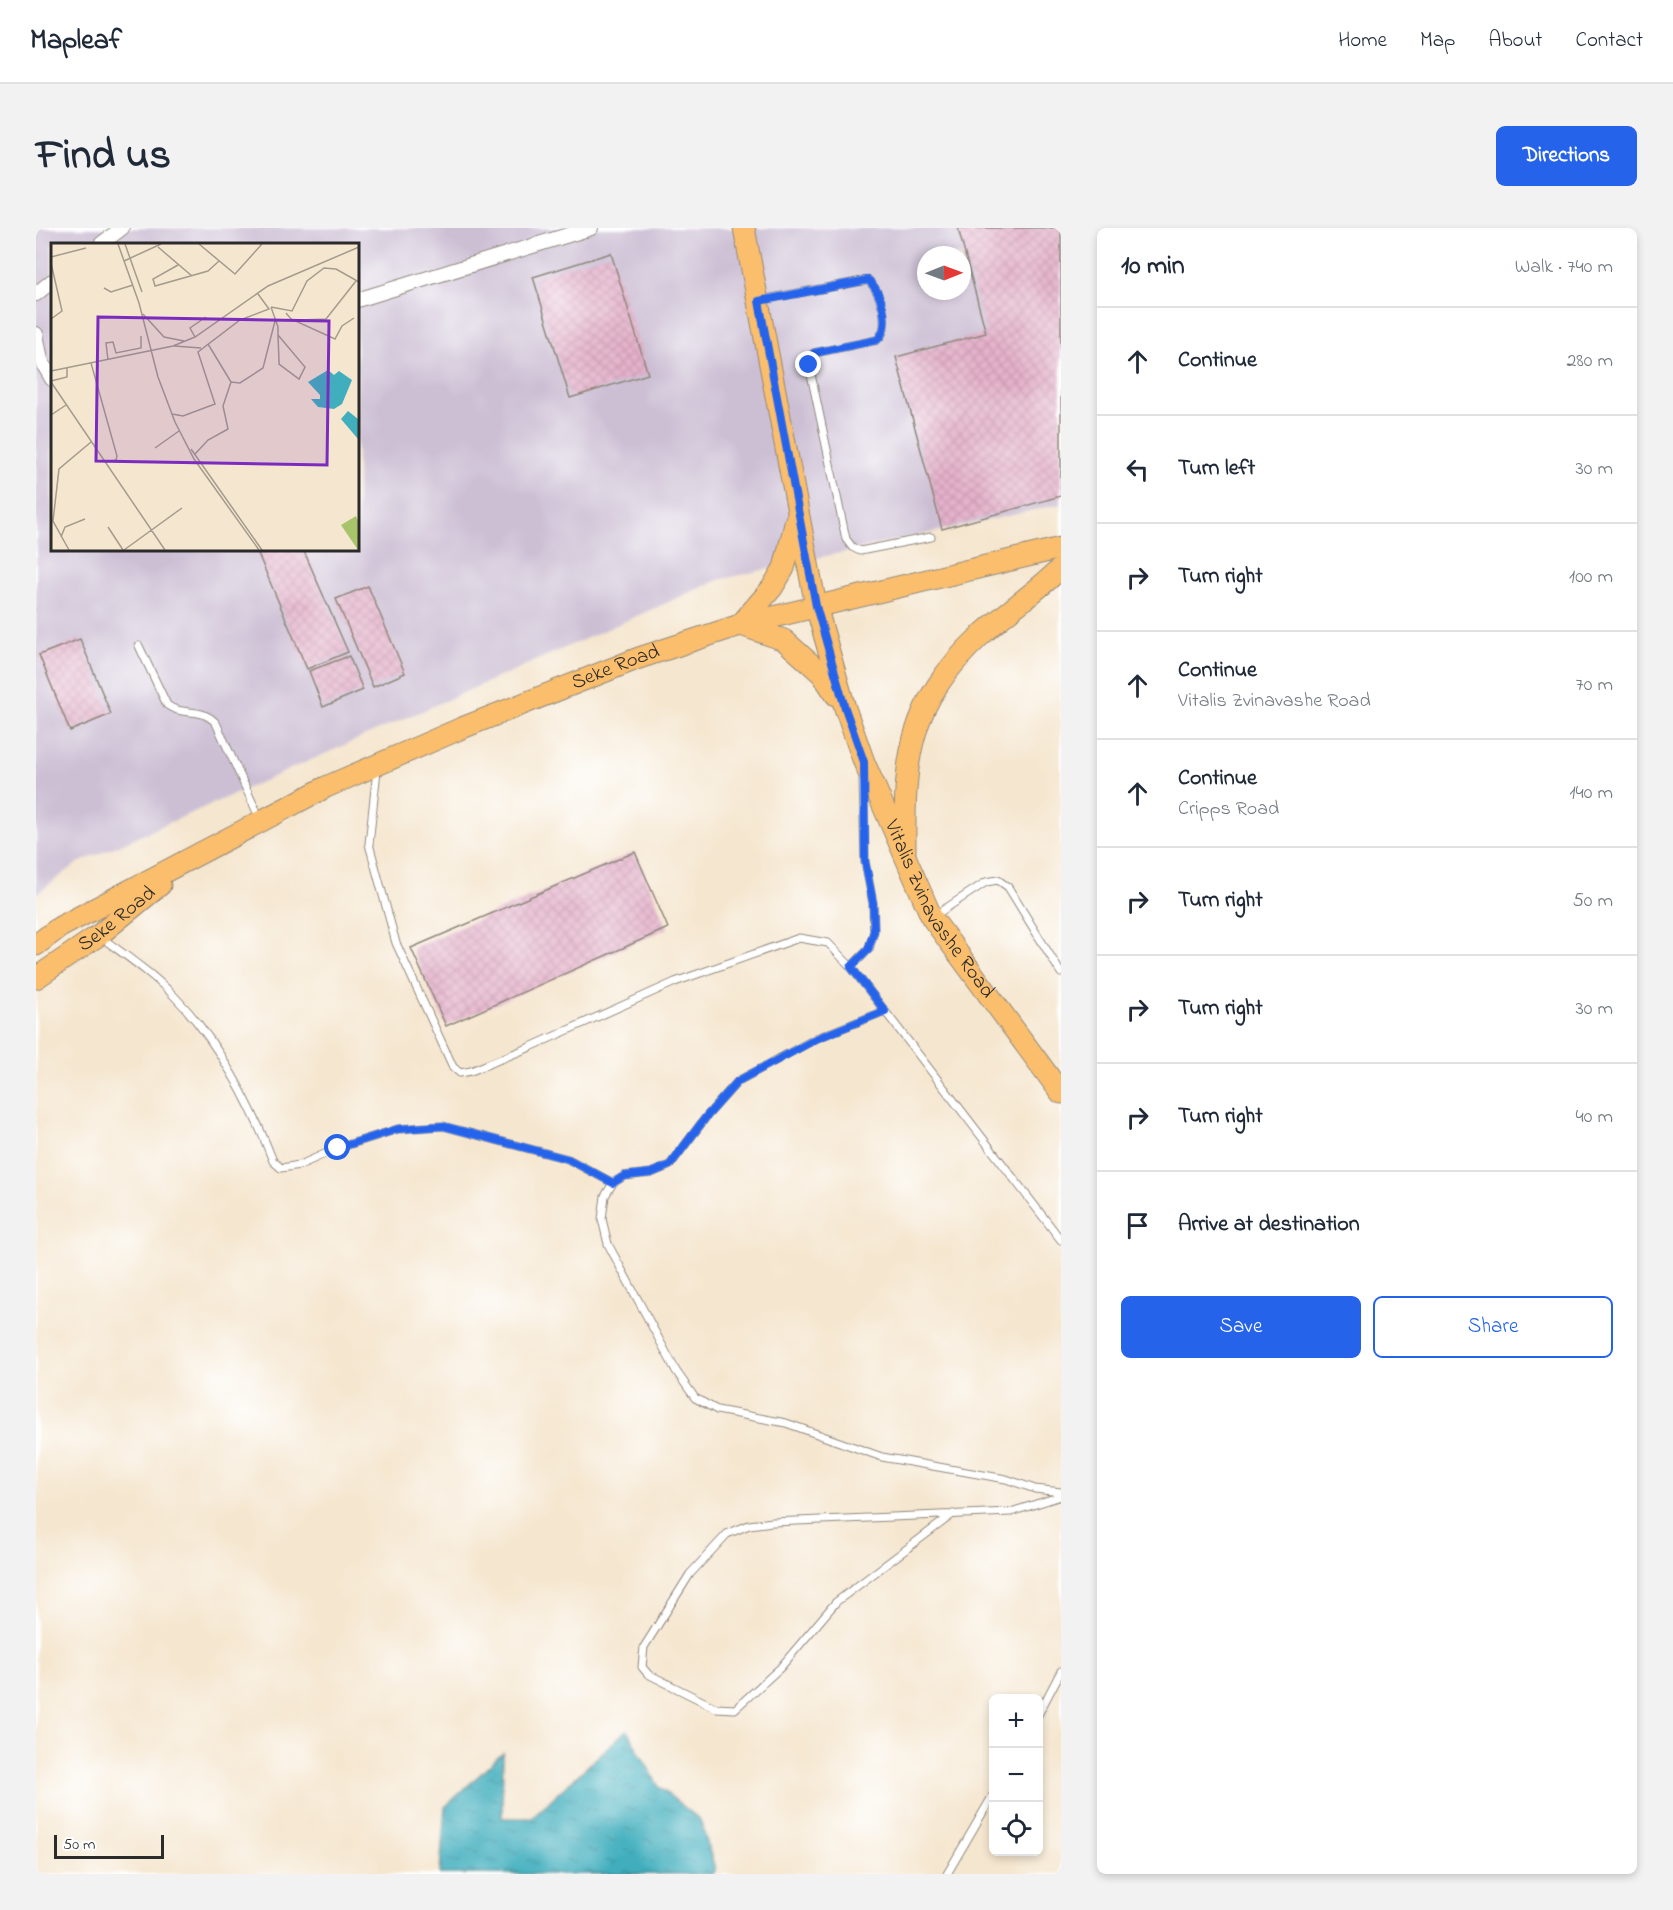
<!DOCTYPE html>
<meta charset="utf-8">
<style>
:root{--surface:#fff;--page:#f2f2f3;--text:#1f2937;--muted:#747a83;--line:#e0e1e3;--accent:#2563eb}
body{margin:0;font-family:"Indie Flower",sans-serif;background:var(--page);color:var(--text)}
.controls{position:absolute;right:18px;bottom:18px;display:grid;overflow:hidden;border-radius:9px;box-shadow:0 3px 9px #0003}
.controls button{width:54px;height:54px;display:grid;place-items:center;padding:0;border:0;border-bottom:2px solid var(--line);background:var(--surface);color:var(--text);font:30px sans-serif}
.compass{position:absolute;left:881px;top:18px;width:54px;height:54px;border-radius:50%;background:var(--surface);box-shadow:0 3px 9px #0003;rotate:89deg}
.scale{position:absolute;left:18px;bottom:15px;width:110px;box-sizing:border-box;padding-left:6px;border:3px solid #2b2b2b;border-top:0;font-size:16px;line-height:21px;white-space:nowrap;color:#2b2b2b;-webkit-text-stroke:4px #fff;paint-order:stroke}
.stop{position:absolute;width:18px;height:18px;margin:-14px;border:4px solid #2563eb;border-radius:50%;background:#fff}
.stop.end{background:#2563eb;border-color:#fff;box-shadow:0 2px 6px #0008}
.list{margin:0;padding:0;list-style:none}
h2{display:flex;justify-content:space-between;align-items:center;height:78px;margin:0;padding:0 24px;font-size:26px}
h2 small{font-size:20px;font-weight:400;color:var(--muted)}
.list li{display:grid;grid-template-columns:39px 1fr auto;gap:18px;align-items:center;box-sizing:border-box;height:108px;padding:0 24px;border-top:2px solid var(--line)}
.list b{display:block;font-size:22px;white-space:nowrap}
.list p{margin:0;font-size:20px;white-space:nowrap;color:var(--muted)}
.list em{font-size:20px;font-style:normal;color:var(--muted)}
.actions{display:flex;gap:12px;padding:18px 24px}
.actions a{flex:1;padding:14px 0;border:2px solid var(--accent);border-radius:9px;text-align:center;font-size:21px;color:var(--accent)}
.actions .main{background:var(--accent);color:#fff}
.icon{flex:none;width:33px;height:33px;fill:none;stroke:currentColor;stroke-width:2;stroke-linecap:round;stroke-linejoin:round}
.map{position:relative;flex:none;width:1025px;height:1646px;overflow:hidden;border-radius:9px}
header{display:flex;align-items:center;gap:36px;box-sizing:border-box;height:84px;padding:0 30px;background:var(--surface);border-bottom:2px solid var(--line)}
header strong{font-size:28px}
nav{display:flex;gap:33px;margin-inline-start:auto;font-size:21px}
.intro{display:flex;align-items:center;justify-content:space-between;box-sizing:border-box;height:144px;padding:0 36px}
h1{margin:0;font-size:42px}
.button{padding:15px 27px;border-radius:9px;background:var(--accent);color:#fff;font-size:21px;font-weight:700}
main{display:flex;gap:36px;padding:0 36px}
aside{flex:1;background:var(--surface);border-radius:9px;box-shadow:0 3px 9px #0003}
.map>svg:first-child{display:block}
.industrial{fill:#ccbfd4;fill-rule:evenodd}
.water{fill:url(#water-ripples);stroke:#366c74;stroke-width:1.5}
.building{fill:url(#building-cross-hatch)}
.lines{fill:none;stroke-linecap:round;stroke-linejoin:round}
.service-casing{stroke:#90887d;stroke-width:9}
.minor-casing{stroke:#90887d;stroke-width:16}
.primary-casing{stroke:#90887d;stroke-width:23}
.service{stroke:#fff;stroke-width:7}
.minor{stroke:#fff;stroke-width:14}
.primary{stroke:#fabe6d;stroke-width:21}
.route{stroke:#2563eb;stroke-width:8}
.labels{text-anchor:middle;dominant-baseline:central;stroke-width:5;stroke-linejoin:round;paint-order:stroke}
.street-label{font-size:21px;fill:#2b2b2b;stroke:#fff}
.inset-road{fill:none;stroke:#a49b8d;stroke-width:1.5}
.view{fill:#7b2cbf;fill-opacity:0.15;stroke:#7b2cbf;stroke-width:3}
.inset-edge{fill:none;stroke:#2b2b2b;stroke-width:3}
</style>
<header>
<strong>Mapleaf</strong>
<nav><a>Home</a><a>Map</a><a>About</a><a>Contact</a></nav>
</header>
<div class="intro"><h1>Find us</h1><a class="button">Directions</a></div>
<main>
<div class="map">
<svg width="1025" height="1646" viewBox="0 0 1025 1646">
<defs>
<pattern id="water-ripples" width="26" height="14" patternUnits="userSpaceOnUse" patternTransform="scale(1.5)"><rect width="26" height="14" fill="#40aebd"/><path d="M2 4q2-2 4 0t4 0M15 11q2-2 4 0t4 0" fill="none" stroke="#368e9a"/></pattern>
<pattern id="building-cross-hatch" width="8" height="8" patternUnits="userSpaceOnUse" patternTransform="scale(1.5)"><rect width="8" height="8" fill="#e5b2cb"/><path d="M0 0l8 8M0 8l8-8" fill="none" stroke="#c599ae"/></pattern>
</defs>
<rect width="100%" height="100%" fill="#fff"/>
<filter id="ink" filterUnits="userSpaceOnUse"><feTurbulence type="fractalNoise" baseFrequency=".0167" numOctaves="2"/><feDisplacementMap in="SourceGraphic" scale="12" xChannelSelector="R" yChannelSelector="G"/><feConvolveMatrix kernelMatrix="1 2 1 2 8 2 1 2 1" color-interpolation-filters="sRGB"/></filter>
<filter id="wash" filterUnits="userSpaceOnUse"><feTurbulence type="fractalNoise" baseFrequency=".008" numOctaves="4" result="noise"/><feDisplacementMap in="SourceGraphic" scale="24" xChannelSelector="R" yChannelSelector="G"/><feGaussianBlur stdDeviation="1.35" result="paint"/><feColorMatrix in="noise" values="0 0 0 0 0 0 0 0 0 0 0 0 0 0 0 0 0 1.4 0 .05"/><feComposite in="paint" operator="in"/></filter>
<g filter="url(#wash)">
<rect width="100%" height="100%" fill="#f5e6cf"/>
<path class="industrial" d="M0,0H1025V276L682,352L42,635L0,666ZM16,16H321V321H16ZM890,27H926V63H890Z"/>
<path class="water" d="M591,1502L623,1559L664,1592L679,1641L676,1646H404L409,1579L467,1525L466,1590H495Z"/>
<g id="blocks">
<path class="building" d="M922,0H1025V268L906,301L860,129L950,105Z
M575,25L612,146L534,170L497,49Z
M220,321H267L312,424L271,441Z
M332,358L369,445L337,459L300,371Z
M44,411L75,486L34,503L3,427Z
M313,428L327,462L287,479L273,443Z
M599,624L632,700L410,798L375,720Z"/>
</g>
</g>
<g filter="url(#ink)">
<use href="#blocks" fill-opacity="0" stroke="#90887d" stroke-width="1.5"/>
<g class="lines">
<defs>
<path id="service" d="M725,72L832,52C845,63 856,100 841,112L778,125L774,129L773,137L810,311L816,319L824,323L895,309
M103,418L131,477C147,489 164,478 180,495L224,591
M341,542L333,616L360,715L417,839L424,845L435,843L492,820L639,754L763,710L792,715L815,739L1025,1012
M898,688L950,654L962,652L972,659L1025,745
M65,709C90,728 117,746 139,769C182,813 215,876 237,933L245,940L264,937L302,920L362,901L407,898L532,931L577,955
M815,739L833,721L838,703L837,675L829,634L827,550
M849,783L781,810L702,853L670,889L634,937L615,945L588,948L577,955L569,968L566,991L572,1016L640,1143L659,1170L681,1182L750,1195L846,1229L970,1251L999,1261L1025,1264
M917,1286L800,1374L744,1440L699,1481L680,1480L612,1446L606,1439L608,1419L654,1346L691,1306L713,1297L737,1294L975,1284L1025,1268
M1002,1487L1025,1443
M911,1646L957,1567"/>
<path id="minor" d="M65,16L86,0
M0,66L16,53
M321,72L555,0
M0,106L5,132L16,151"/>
<g id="primary">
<path id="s1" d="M708,0L780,378L809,480L828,534L896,690L1025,865"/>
<path d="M704,397L736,360L748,340L760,292"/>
<path d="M705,397L748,412L786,446L800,467"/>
<path d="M869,623C868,529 872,476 944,408C970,384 1000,364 1025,340"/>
<path id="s2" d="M0,717L24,699L290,559L426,500L603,430L704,397L1025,320"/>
<path id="s3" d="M0,750L63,707L124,657"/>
</g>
</defs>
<use href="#service" class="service-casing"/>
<use href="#minor" class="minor-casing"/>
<use href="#primary" class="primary-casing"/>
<use href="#service" class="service"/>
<use href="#minor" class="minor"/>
<use href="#primary" class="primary"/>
</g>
</g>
<g class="lines" filter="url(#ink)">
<path class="route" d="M302,920L362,901L407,898L532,931L577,955L588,948L615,945L634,937L670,889L702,853L782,810L849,783L815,739L832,722L838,703L837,675L829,633L828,534L809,480L780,378L723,73L832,52C846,63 856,100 841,112L778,125L774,129L773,137"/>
</g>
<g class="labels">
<g class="street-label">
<text stroke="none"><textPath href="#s2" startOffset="644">Seke Road</textPath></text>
<text stroke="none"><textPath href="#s1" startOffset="714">Vitalis Zvinavashe Road</textPath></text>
<text stroke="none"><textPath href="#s3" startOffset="100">Seke Road</textPath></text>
</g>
</g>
<g transform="translate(15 15)">
<rect width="308" height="308" fill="#f5e6cf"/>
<path d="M305,273L307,278V307L290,282Z" fill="#a8c46b"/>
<path d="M277,127L283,132L288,128L301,137L291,161L283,166L267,164L260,156H269V152L257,139ZM297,168L307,176V196L290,176Z" fill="#40aebd"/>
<path class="inset-road" d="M67,1L88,60L107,134L124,179L143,216L208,307M74,1L91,49M148,1L184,31L211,1M107,4L141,33M0,14L35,5M73,18L110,1M0,20L11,68L0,76M127,22L102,36L104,43L157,28L168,18M53,45L60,49L82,42M220,64L227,84V92L228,118V121L248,136L254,124L227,92M220,64L241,68L256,38L273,25L285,26L308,39M235,70L240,76L284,96L291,83L303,75M92,71L113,94L133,98M250,77L275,76L305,38M144,94L139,85L155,74M157,101L180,139L189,140L212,125L224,78M123,103L150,105M57,117L55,100L62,99L65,110L90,105V93M40,120L66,213L65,217L54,219M0,128L122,103L144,94L217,43L308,4M0,138L16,134V125M0,139L114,307M121,171L132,173L164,161L147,109L189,77L218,66L207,51M0,172L15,162M104,205L128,188M140,206L211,307M144,211L157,197L177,186L172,163L180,139M57,284L72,307M10,294L14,284L34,276M18,307L2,278L8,226L40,199M73,307L131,265"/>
<path class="view" d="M47,74L278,78L276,222L45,218Z"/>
<rect width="308" height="308" class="inset-edge"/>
</g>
</svg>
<div class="controls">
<button>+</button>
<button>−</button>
<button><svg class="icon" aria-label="locate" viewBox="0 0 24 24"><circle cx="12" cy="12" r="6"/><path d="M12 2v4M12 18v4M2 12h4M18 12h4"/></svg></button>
</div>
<svg class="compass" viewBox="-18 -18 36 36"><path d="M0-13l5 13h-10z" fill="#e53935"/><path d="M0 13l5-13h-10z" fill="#747a83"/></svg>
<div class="scale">50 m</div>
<div class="stop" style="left:302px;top:920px"></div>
<div class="stop end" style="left:773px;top:137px"></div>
</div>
<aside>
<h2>10 min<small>Walk · 740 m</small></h2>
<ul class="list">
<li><svg class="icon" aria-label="ahead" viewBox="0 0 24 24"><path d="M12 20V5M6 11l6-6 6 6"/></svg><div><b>Continue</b></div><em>280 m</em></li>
<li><svg class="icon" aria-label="left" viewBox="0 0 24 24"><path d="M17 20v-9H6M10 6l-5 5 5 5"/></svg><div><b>Turn left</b></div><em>30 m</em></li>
<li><svg class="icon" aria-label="right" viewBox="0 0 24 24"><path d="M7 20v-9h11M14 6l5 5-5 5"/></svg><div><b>Turn right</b></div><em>100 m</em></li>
<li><svg class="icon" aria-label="ahead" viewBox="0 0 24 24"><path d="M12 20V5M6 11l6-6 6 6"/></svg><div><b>Continue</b><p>Vitalis Zvinavashe Road</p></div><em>70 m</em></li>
<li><svg class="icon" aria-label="ahead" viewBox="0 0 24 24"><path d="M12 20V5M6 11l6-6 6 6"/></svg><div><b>Continue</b><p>Cripps Road</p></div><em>140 m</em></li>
<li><svg class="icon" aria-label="right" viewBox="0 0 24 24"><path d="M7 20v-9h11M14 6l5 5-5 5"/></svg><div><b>Turn right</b></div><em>50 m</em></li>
<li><svg class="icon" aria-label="right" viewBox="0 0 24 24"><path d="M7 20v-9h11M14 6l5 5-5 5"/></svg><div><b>Turn right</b></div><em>30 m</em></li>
<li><svg class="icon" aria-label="right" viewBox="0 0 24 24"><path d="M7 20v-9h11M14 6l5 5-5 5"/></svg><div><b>Turn right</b></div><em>40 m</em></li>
<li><svg class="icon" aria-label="arrive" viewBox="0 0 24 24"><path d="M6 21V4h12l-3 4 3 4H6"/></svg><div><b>Arrive at destination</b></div></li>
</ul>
<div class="actions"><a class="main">Save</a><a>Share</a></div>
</aside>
</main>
